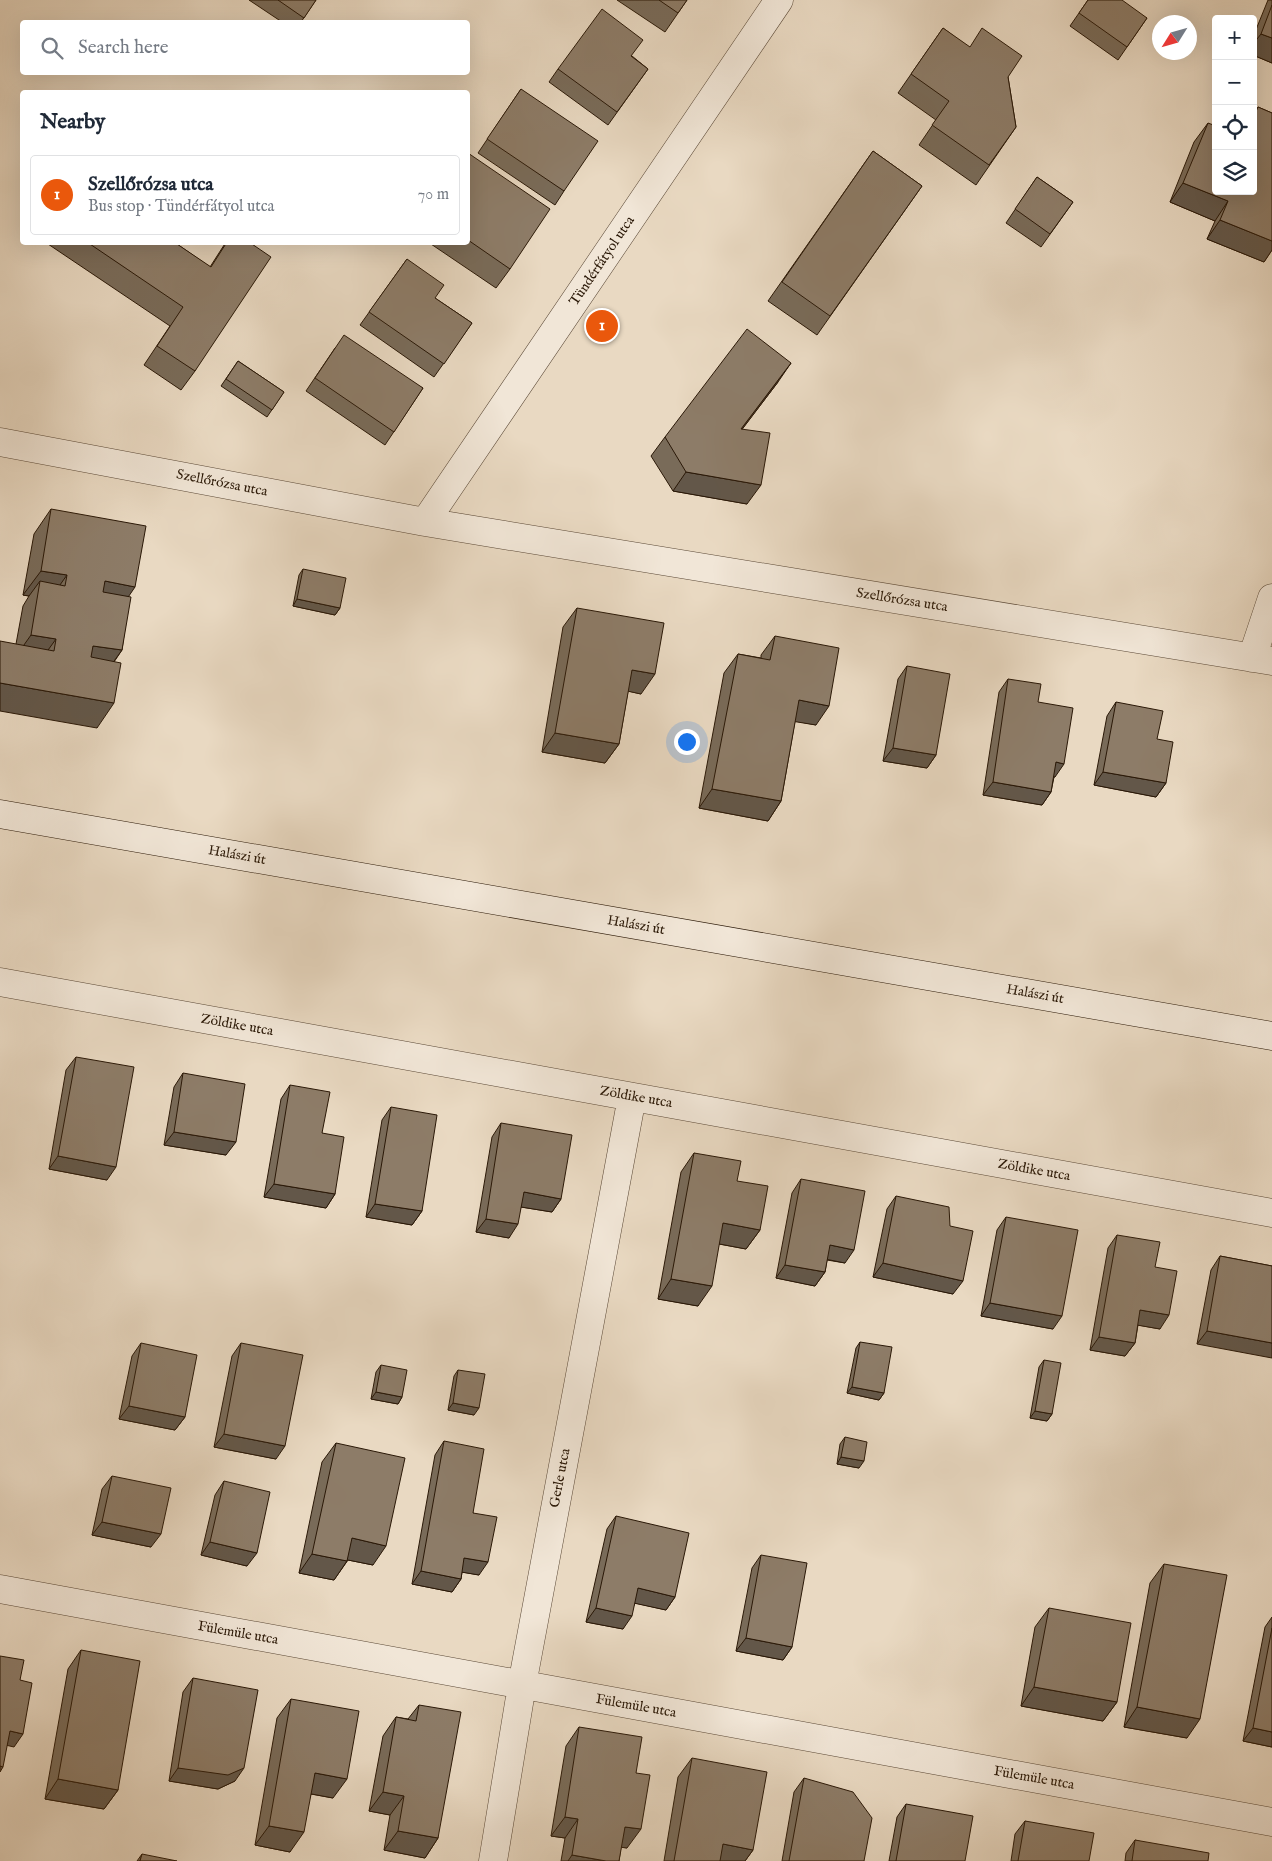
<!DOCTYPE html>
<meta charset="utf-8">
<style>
:root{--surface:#fff;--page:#f6f6f7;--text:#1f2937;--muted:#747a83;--line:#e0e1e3;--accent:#ea580c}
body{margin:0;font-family:"IM FELL English",serif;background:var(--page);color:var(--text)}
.controls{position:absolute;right:15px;top:15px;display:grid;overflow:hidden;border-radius:5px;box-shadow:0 5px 20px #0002}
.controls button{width:45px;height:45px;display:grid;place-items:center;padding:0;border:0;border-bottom:1px solid var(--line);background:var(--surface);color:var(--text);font:25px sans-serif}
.compass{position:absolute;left:1152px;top:15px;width:45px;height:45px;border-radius:50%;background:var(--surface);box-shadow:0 5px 20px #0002;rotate:233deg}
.you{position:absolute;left:686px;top:741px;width:18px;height:18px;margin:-12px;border:4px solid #fff;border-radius:50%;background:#1a73e8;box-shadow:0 0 0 8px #1a73e833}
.badge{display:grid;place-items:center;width:32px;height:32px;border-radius:50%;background:var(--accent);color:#fff;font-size:16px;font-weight:700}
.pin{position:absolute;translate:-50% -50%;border:2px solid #fff;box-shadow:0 1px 5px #0006}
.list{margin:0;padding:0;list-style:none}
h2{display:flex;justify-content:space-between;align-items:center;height:65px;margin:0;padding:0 20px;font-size:21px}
h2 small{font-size:16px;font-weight:400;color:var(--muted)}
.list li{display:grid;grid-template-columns:32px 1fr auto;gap:15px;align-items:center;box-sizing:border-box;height:80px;margin:0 10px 10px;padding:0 10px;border:1px solid var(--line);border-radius:5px}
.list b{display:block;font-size:19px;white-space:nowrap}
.list p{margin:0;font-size:16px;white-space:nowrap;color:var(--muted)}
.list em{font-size:16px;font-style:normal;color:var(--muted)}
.icon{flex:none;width:28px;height:28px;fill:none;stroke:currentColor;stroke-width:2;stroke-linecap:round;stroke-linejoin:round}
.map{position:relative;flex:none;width:1272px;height:1861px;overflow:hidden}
.search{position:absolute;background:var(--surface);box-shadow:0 5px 20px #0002;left:20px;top:20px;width:450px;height:55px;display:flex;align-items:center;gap:12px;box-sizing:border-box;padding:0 18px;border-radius:5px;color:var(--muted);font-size:19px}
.panel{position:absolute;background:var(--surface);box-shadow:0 5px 20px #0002;left:20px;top:90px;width:450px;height:155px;border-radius:5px}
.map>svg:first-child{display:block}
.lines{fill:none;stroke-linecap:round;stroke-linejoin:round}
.minor-casing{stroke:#5a4836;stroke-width:29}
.secondary-casing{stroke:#2a1807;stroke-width:29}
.minor{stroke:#f1e6d7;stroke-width:28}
.secondary{stroke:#f1e6d7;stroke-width:28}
.wall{fill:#796b59;stroke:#2a1807}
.shaded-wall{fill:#635749;stroke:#2a1807}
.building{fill:#8d7c68;stroke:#2a1807}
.labels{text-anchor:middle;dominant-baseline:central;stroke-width:4.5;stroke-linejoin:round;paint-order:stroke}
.street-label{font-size:14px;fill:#2a1807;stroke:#f1e6d7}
</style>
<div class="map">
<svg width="1272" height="1861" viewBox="0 0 1272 1861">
<rect width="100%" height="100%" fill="#e9d9c2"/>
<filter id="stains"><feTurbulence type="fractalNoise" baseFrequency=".004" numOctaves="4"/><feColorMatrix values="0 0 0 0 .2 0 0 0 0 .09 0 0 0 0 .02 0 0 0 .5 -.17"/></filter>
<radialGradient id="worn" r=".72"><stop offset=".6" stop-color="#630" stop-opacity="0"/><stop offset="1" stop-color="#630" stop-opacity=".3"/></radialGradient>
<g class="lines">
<defs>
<path id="minor" d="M0,442L425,522L1272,661
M425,522L779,0
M1252,658L1272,598
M0,982L1272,1213
M0,1589L1272,1822
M493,1861L522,1685L632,1097"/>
<path id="secondary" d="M0,814L1272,1036"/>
</defs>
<use href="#minor" class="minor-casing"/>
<use href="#secondary" class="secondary-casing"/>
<use href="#minor" class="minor"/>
<use href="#secondary" class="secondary"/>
</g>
<path class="wall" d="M249,0H316L301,22H282Z
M617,0H687L665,32Z
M1088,0L1147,18L1118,60L1070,26Z
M1268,0H1272V63L1253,55V37Z
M943,28L1008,77L1016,127L976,185L919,145L936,120L898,93Z
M632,56L648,69L608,125L549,82L558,69Z
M521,89L564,191L555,205L478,153Z
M1258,107L1272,113V250L1264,262L1207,239L1215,221L1170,202L1194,142L1208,123L1253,191V113Z
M873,151L922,186L817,335L768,301Z
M468,153L510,269L496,288L428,242H468Z
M1037,177L1073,202L1041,247L1006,223Z
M45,242H174L210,267L226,242H249L195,371L181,390L144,365L170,326Z
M407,259L435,298L472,323L434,377L360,325Z
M335,348L423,388L385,445L306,391Z
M238,361L284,392L267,417L221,386Z
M778,382L742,429L747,504L673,491L651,456L665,437Z
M51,509L129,597L122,650L114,662L97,728L16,644L23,606L29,596L23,595L34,534Z
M303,569L340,608L335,615L293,606L299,575Z
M577,608L641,694L628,691L619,744L605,763L542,752L563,627Z
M775,636L816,725L795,721L781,801L768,821L699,808L724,673L738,654L761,658V655Z
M907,666L936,755L927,768L883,761L898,679Z
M1008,679L1038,702L1055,777H1054L1051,792L1042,805L983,795L999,692Z
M1116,702L1166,783L1156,797L1094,785L1107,716Z
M76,1057L107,1180L49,1169L66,1070Z
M183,1073L226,1155L164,1145L174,1087Z
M290,1085L322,1133L335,1194L326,1208L264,1197L281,1099Z
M391,1107L422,1211L412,1225L366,1217L382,1120Z
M501,1123L561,1199L552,1212L521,1207L509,1238L476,1232L492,1137Z
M694,1153L737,1181L760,1230L746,1249L719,1244L698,1306L658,1299L681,1172Z
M801,1179L845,1263L827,1260L825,1272L815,1286L776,1278L792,1193Z
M896,1196L953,1294L873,1277L887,1209Z
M1006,1217L1053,1329L981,1316L997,1230Z
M1117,1235L1155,1267L1160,1329L1138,1325L1135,1343L1125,1356L1090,1350L1108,1248Z
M1220,1256L1272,1266L1197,1344L1211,1270Z
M860,1342L884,1393L879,1400L847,1393L856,1348Z
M141,1343L185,1417L175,1430L119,1419L132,1356Z
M241,1343L276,1459L214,1447L232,1356Z
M1044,1360L1052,1414L1047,1421L1030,1418L1039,1367Z
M381,1365L402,1397L398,1404L371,1399L376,1372Z
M458,1370L474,1415L448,1410L454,1376Z
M845,1437L859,1468L837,1464L840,1444Z
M444,1441L473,1513L479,1575L462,1572L461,1579L452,1592L412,1584L435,1455Z
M336,1443L373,1565L348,1560L334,1580L299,1573L322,1462Z
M112,1476L151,1547L92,1535L102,1489Z
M224,1481L247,1566L201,1555L215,1495Z
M616,1516L675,1597L666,1610L635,1603L623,1629L586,1622L607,1529Z
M761,1555L792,1647L783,1660L736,1651L752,1568Z
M1164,1564L1187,1738L1124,1727L1150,1583Z
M1049,1608L1117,1702L1103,1721L1021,1706L1035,1627Z
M1272,1617V1747L1243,1741L1265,1627Z
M81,1650L118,1790L104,1809L45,1799L68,1669Z
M193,1678L235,1781L218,1789L169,1781L183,1692Z
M291,1699L333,1798L311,1794L290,1852L255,1845L277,1718Z
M419,1705L438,1838L425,1858L384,1850L390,1815L369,1811L383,1736L396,1717L408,1719Z
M579,1727L636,1773L627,1848L621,1847L619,1861H561L565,1838L551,1836L566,1746Z
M692,1758L753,1850L745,1861H664L678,1777Z
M804,1778L864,1861H782L794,1792Z
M906,1804L965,1861H889L897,1817Z
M1025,1821L1089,1861H1011L1015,1834Z
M1135,1840L1208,1861H1125L1126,1853Z
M142,1854L140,1861H137Z"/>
<path class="shaded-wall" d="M1261,34L1272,38V63L1253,55V44Z
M1183,183L1228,201L1215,221L1170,202Z
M1220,220L1272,241V250L1264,262L1207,239Z
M791,363L778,382L728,448L741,429Z
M686,472L761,485L747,504L673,491Z
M41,571L67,575L50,599L40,581L29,596L23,595Z
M105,581L135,587L118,612L87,606Z
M297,599L340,608L335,615L293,606Z
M31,635L56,639L38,664L14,659Z
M93,646L122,650L104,675L76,670Z
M632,670L655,674L641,694L618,689Z
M0,683L114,703L97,728L0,711Z
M799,700L829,706L816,725L785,720Z
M555,733L619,744L605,763L542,752Z
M893,748L936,755L927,768L883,761Z
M1056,762L1064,764L1055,777L1047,776Z
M1103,772L1166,783L1156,797L1094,785Z
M993,782L1051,792L1042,805L983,795Z
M712,789L781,801L768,821L699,808Z
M174,1132L236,1142L226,1155L164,1145Z
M58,1156L116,1167L107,1180L49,1169Z
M274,1184L335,1194L326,1208L264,1197Z
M524,1192L561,1199L552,1212L515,1206Z
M375,1204L422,1211L412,1225L366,1217Z
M486,1219L518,1224L509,1238L476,1232Z
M723,1223L760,1230L746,1249L709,1242Z
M830,1245L854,1250L845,1263L820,1258Z
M883,1263L963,1281L953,1294L873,1277Z
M785,1265L825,1272L815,1286L776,1278Z
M671,1279L712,1286L698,1306L658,1299Z
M990,1303L1062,1316L1053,1329L981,1316Z
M1140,1310L1169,1315L1160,1329L1131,1324Z
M1207,1331L1272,1343V1358L1197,1344Z
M1099,1337L1135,1343L1125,1356L1090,1350Z
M852,1387L884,1393L879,1400L847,1393Z
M376,1392L402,1397L398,1404L371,1399Z
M453,1403L479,1408L474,1415L448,1410Z
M129,1406L185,1417L175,1430L119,1419Z
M1035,1411L1052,1414L1047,1421L1030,1418Z
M224,1434L285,1446L276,1459L214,1447Z
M841,1457L864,1461L859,1468L837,1464Z
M102,1522L161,1534L151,1547L92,1535Z
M352,1538L386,1546L373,1565L338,1558Z
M210,1542L257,1553L247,1566L201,1555Z
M312,1554L347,1561L334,1580L299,1573Z
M464,1558L488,1562L479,1575L455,1571Z
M421,1571L461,1579L452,1592L412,1584Z
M638,1588L675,1597L666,1610L629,1602Z
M596,1608L632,1616L623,1629L586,1622Z
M746,1638L792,1647L783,1660L736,1651Z
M1034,1687L1117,1702L1103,1721L1021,1706Z
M1137,1707L1200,1719L1187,1738L1124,1727Z
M1253,1728L1272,1732V1747L1243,1741Z
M10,1731L23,1734L14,1747L1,1744Z
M0,1766L3,1767L0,1772Z
M178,1768H244L235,1781L218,1789L169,1781Z
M315,1773L347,1779L333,1798L301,1792Z
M58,1779L118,1790L104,1809L45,1799Z
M383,1792L404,1796L390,1815L369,1811Z
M565,1817L578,1819L565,1838L551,1836Z
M269,1826L304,1832L290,1852L255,1845Z
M625,1827L641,1829L627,1848L611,1846Z
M398,1831L438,1838L425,1858L384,1850Z
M723,1844L753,1850L745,1861H711Z
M572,1855L606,1861H568Z"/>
<path class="building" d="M278,0H316L304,18Z
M659,0H687L678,13Z
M1088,0H1122L1147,18L1127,47L1079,13Z
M1272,5V38L1261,34Z
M602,9L643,40L631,56L648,69L617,112L558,69Z
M943,28L970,47L982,28L1022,56L1008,77L1016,127L989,165L932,125L949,101L911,74Z
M521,89L598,141L564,191L487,139Z
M1258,107L1272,113V241L1220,220L1228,201L1183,183L1208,123L1216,126V191H1253V118Z
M873,151L922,186L830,316L782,282Z
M468,153L550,209L510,269L468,240Z
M1037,177L1073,202L1050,234L1015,209Z
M87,242H174L211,267L227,242H249L271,257L195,371L157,346L183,307Z
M407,259L444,285L435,298L472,323L444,364L369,312Z
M747,329L791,363L741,429L770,433L761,485L686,472L665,437Z
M344,335L423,388L394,432L315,378Z
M238,361L284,392L272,410L226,379Z
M51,509L146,526L135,587L105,581L103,592L131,597L122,650L93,646L91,657L121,663L114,703L0,683V641L54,651L56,639L31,635L40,581L65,586L67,575L41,571Z
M303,569L346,578L340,608L297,599Z
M577,608L664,623L655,674L632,670L619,744L555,733Z
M775,636L839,648L829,706L799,700L781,801L712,789L738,654L770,660Z
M907,666L950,674L936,755L893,748Z
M1008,679L1041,684L1038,702L1073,708L1064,764L1056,762L1051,792L993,782Z
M1116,702L1163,711L1157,739L1173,742L1166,783L1103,772Z
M76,1057L134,1067L116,1167L58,1156Z
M183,1073L245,1084L236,1142L174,1132Z
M290,1085L330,1092L322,1133L344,1137L335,1194L274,1184Z
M391,1107L437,1115L422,1211L375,1204Z
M501,1123L572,1135L561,1199L524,1192L518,1224L486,1219Z
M694,1153L741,1161L737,1181L768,1186L760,1230L723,1223L712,1286L671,1279Z
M801,1179L865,1191L854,1250L830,1245L825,1272L785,1265Z
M896,1196L949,1207L950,1226L973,1231L963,1281L883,1263Z
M1006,1217L1078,1230L1062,1316L990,1303Z
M1117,1235L1160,1242L1155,1267L1177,1271L1169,1315L1140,1310L1135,1343L1099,1337Z
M1220,1256L1272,1266V1343L1207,1331Z
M860,1342L892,1347L884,1393L852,1387Z
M141,1343L197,1355L185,1417L129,1406Z
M241,1343L303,1355L285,1446L224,1434Z
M1044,1360L1061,1363L1052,1414L1035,1411Z
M381,1365L407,1370L402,1397L376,1392Z
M458,1370L485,1374L479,1408L453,1403Z
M845,1437L867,1442L864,1461L841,1457Z
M444,1441L484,1449L473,1513L497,1517L488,1562L464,1558L461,1579L421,1571Z
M336,1443L405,1458L386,1546L352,1538L347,1561L312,1554Z
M112,1476L171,1488L161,1534L102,1522Z
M224,1481L270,1492L257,1553L210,1542Z
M616,1516L689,1533L675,1597L638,1588L632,1616L596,1608Z
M761,1555L807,1563L792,1647L746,1638Z
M1164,1564L1227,1575L1200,1719L1137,1707Z
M1049,1608L1131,1623L1117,1702L1034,1687Z
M1272,1628V1732L1253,1728Z
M81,1650L140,1661L118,1790L58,1779Z
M0,1656L24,1660L20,1680L32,1683L23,1734L10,1731L3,1767L0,1766Z
M193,1678L258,1690L244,1768L228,1775L178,1768Z
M291,1699L359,1711L347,1779L315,1773L304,1832L269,1826Z
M419,1705L461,1712L438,1838L398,1831L404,1796L383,1792L396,1717L416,1721Z
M579,1727L642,1737L636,1773L650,1775L641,1829L625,1827L619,1861H606L572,1855L578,1819L565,1817Z
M692,1758L767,1772L753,1850L723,1844L720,1861H674Z
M804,1778L853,1792L872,1818L864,1861H789Z
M906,1804L973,1816L965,1861H896Z
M1025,1821L1094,1833L1089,1861H1018Z
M1135,1840L1209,1853L1208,1861H1132Z
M142,1854L177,1861H140Z"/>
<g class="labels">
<g class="street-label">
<text transform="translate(602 261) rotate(-56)">Tündérfátyol utca</text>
<text transform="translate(222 483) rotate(11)">Szellőrózsa utca</text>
<text transform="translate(902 600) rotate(9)">Szellőrózsa utca</text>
<text transform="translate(237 855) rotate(10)">Halászi út</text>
<text transform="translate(636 925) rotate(10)">Halászi út</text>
<text transform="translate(1035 994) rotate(10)">Halászi út</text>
<text transform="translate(237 1025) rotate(10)">Zöldike utca</text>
<text transform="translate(636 1097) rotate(10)">Zöldike utca</text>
<text transform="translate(1034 1170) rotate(10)">Zöldike utca</text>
<text transform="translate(560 1478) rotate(-79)">Gerle utca</text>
<text transform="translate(238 1633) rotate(10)">Fülemüle utca</text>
<text transform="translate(636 1706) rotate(10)">Fülemüle utca</text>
<text transform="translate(1034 1778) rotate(10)">Fülemüle utca</text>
</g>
</g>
<rect width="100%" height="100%" filter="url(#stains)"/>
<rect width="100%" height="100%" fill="url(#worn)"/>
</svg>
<div class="controls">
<button>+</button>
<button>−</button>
<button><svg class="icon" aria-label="locate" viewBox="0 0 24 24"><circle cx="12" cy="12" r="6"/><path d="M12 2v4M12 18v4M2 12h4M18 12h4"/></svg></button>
<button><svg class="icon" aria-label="layers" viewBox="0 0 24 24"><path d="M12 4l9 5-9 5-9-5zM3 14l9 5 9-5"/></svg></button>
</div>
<svg class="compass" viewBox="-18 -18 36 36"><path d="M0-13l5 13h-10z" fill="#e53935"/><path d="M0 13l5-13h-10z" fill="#747a83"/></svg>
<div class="you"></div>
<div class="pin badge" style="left:602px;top:326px">1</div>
<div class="search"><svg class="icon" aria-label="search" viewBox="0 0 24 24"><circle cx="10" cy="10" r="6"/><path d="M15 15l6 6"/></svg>Search here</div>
<section class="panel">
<h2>Nearby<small></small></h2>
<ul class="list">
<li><span class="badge">1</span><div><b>Szellőrózsa utca</b><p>Bus stop · Tündérfátyol utca</p></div><em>70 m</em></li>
</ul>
</section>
</div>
